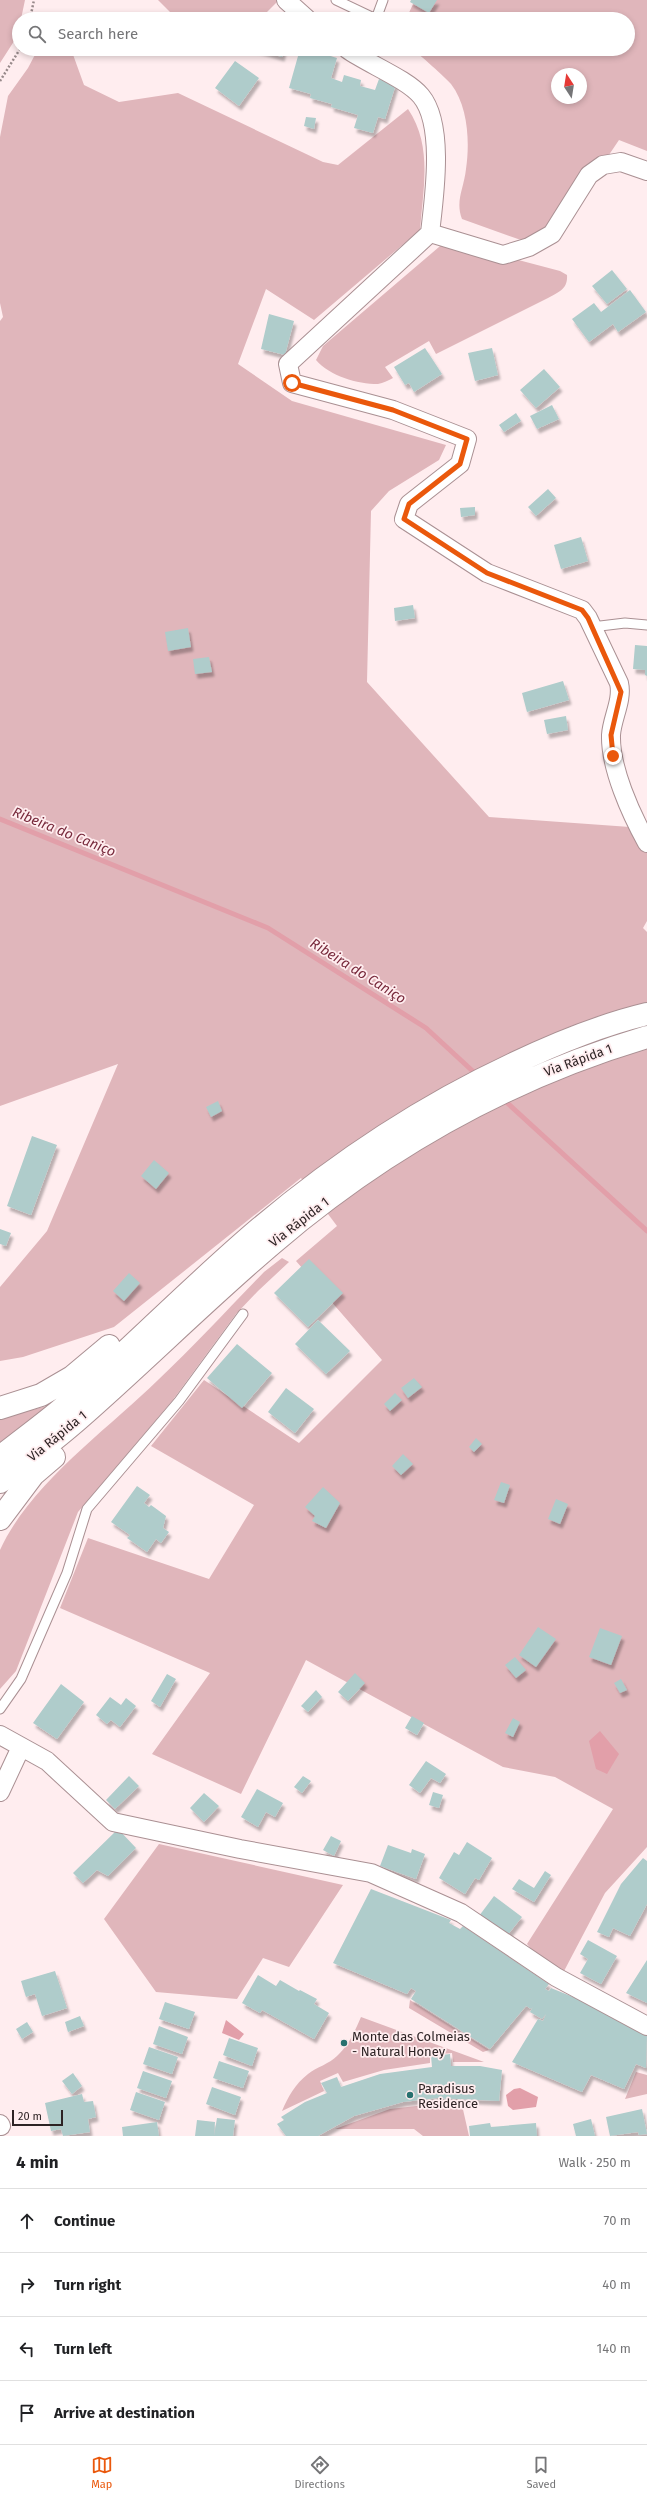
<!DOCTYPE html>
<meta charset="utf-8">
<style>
:root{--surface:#fff;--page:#f2f2f2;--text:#202124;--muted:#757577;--line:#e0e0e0;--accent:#ea580c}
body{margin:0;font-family:"Fira Sans",sans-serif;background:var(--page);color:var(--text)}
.compass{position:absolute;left:551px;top:68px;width:36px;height:36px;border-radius:50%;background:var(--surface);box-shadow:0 2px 6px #0003;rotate:348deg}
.scale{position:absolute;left:12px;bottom:10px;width:51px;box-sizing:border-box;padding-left:4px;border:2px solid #2d2324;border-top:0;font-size:11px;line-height:14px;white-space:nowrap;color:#2d2324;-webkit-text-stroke:3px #ffedef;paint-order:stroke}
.stop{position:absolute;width:12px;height:12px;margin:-9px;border:3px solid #ea580c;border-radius:50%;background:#fff}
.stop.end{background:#ea580c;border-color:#fff;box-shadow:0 1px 4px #0008}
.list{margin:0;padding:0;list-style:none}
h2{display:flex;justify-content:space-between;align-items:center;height:52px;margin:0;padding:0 16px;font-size:17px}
h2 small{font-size:13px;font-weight:400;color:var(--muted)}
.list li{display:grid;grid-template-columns:26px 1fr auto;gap:12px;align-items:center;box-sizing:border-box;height:64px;padding:0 16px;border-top:1px solid var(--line)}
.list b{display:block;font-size:15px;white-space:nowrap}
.list em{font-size:13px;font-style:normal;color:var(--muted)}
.icon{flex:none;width:22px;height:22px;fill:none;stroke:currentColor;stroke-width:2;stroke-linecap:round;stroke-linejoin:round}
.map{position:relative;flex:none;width:647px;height:2136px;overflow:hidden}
.search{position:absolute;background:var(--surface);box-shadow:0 2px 6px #0003;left:12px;right:12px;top:12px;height:44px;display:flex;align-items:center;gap:10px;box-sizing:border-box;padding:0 14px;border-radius:22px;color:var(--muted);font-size:15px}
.sheet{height:308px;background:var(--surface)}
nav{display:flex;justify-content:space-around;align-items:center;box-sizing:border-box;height:56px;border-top:1px solid var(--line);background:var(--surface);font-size:11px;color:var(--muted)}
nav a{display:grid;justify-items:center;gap:2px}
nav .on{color:var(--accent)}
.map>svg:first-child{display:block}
.green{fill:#e0b6bb;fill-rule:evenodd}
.water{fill:#e29fa9}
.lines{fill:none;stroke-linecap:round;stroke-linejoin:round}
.stream{stroke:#e29fa9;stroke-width:5}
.building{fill:#afcccb;filter:url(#shadow)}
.service-casing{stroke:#aa9093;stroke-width:11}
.minor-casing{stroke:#aa9093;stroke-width:20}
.trunk-casing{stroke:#aa9093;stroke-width:24}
.path{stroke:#97898a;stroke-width:2.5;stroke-dasharray:2 2;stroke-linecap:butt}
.service{stroke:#fff;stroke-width:9}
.minor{stroke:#fff;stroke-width:18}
.trunk{stroke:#fff;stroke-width:22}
.route{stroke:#ea580c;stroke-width:5}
.poi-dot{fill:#27716f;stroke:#ffedef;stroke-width:1.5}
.labels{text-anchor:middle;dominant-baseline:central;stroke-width:3.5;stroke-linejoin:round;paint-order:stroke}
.street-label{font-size:13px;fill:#2d2324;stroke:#ffedef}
.poi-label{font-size:13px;fill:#2d2324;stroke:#ffedef;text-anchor:start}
.water-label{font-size:14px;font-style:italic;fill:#782a3c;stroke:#ffedef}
</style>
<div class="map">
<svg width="647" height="2136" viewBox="0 0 647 2136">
<defs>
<filter id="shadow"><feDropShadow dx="2.5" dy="4.5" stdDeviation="1" flood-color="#0004"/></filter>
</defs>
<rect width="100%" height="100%" fill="#ffedef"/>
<path class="green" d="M0,0H25L21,19H19L18,35L0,63Z
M158,0H276L278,1L260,19H177Z
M415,0H647V151L619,140L567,217L533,241L518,239L462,219C455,201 464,188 466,169C470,142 468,106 451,84C445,77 420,55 412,49H628V19H406ZM557,74H581V98H557Z
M38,49H71L84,85L119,102L178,93L323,162L338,165L408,109C433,146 423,189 420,230L314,320L266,289L238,364L292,401L446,445L439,460L389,491L371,511L367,682L489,817L630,827L647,840V921L643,928L647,932V1847L605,1893L563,1973L538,1957L527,1944L613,1809L555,1777L503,1767L306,1660L241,1794L152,1754L210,1673L60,1608L88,1538L209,1579L254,1505L151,1446L204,1380L299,1443L382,1360L296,1261L337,1226L301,1178L114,1327L23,1357L0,1361V1287L47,1231L118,1064L0,1106V321L3,317L0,303V137L8,96L28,68Z
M446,241L560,271L567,275C568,289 559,292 548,298L436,354L429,341L385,367L393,378C389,380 383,383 378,384C357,384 330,376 316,360L323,346Z
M282,1258L289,1262L258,1291L236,1314L172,1401L78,1512L16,1671L0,1689V1550C30,1484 107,1430 158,1380C195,1345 229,1308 264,1272Z
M51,1405L0,1445V1418Z
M159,1844L343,1885L289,1967L263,1958L237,1999L156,1992L104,1919Z
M410,2000L489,2050L483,2052L409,2008Z
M361,2017L484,2062H453L452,2053L430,2055V2063L384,2070L343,2082L338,2073L320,2081L324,2091L282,2111C288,2097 295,2084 308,2074C317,2067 329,2064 337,2056C349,2045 355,2031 361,2017Z
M636,2072L647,2075V2094L625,2099Z
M443,2103L462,2105L469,2136H423L414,2129H335L390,2109Z"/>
<path class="water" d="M600,1731L619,1754L607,1774L596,1769L589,1741Z
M226,2020L244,2034L239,2040L222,2033Z
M520,2088L538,2097L536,2107L513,2110L508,2106L506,2095L514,2089Z"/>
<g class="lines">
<path class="stream" d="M0,819L268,928L426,1028L478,1076
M503,1099L647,1231"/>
</g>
<path class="building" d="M411,0H437L429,13L410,2Z
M255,49H284L282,57Z
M300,49H329L327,55L337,58L331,78L342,82L344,75L361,80L360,86L375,90L379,79L396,84L385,119L378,117L373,133L354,128L358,115L331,107L332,104L310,98L311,94L289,88Z
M235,61L259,78L239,106L215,88Z
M306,117L316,118L314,129L304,126Z
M612,270L627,289L607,304L592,286Z
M630,290L646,312L618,332L613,324L589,342L572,319L594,303L601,312Z
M269,314L294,321L285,355L261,349Z
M425,348L442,374L414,392L409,383L405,385L394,367Z
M492,348L498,375L475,381L468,353Z
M544,369L560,387L536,408L520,390Z
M552,405L559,419L537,429L530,416Z
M516,413L521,421L504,432L499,425Z
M548,489L556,498L536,516L528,507Z
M475,507V515L461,517L460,508Z
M581,537L588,561L561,569L554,545Z
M413,605L415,618L395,621L394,608Z
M188,628L191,647L168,651L165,632Z
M635,645L647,646V676L645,675V670L633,669Z
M209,657L212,672L195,674L193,659Z
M563,681L569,700L527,712L522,693Z
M566,716L568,730L547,734L544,720Z
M218,1101L222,1111L211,1117L206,1107Z
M32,1136L57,1145L31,1215L7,1206Z
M154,1160L169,1173L156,1189L141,1176Z
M0,1229L11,1233L6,1246L0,1244Z
M309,1259L343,1293L308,1327L274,1293Z
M129,1273L140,1283L124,1301L113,1291Z
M318,1320L350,1351L326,1374L295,1344Z
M237,1344L272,1373L242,1408L207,1378Z
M414,1378L422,1387L408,1398L401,1388Z
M286,1388L314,1409L295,1433L268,1412Z
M395,1393L402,1400L390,1411L384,1404Z
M476,1438L482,1444L474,1452L469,1447Z
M403,1454L413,1464L401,1475L392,1466Z
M501,1482L510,1485L504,1503L494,1500Z
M137,1486L150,1495L144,1503L149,1507L151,1505L166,1516L163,1528L169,1532L161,1543L156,1539L147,1552L127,1538L130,1535L111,1522Z
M323,1487L340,1503L326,1528L312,1521L315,1516L305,1507Z
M556,1499L568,1504L560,1524L548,1519Z
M538,1627L556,1639L536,1667L519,1655Z
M600,1628L622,1636L611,1665L589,1657Z
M515,1657L526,1670L516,1678L505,1665Z
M355,1673L365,1683L348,1701L338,1692Z
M167,1674L176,1679L160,1707L151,1701Z
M621,1679L627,1690L620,1693L614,1683Z
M61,1684L84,1702L57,1739L33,1723Z
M316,1690L322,1697L308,1712L301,1706Z
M110,1697L121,1705L126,1698L136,1706L120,1727L111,1720L107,1724L96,1715Z
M412,1716L424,1723L417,1735L405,1728Z
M513,1718L520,1722L513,1737L505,1733Z
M426,1761L446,1774L440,1783L431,1778L420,1793L409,1785Z
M129,1776L139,1786L115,1809L106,1800Z
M303,1776L311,1781L302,1793L294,1787Z
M257,1789L283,1803L275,1817L266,1812L258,1827L241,1817Z
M433,1792L443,1795L439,1808L429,1805Z
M204,1793L219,1806L204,1822L190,1808Z
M118,1829L136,1848L108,1876L97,1870L83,1883L73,1873Z
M331,1836L341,1841L334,1856L323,1850Z
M467,1842L492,1858L479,1880L475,1878L465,1894L439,1878L454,1852L459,1855Z
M388,1845L411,1853L412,1849L425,1854L416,1879L380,1866Z
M643,1858L647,1861V1904L630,1936L613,1928L609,1937L597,1932L621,1884Z
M545,1871L551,1875L534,1902L512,1889L519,1879L534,1888Z
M371,1889L451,1920L449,1923L460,1929L463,1926L549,1984L545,1989L549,1991L551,1988L637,2023L647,2032L646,2068L636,2064L624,2089L591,2075L582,2092L512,2062L538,2019L543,2021L546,2014L542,2019L530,2012L533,2007L531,2009L526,2006L490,2049L411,1999L416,1991L411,1988L407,1994L333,1963Z
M494,1896L522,1917L506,1937L479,1916Z
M588,1940L617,1956L601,1984L580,1973L588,1959L580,1954Z
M647,1960V2003L626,1993Z
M55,1971L67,2008L42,2016L35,1994L26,1997L21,1981Z
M258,1975L276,1986L280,1980L299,1991L300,1990L317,1999L314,2004L329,2013L314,2039L262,2010L260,2013L242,2003Z
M165,2002L195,2012L189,2029L159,2019Z
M80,2016L84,2026L68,2032L65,2022Z
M27,2022L33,2032L22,2039L16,2029Z
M159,2026L188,2037L182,2054L153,2044Z
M229,2038L258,2048L252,2066L223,2055Z
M149,2047L178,2057L172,2074L143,2064Z
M450,2054L451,2066H480L502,2070L499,2101L437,2098L403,2102L354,2116L318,2136H286L277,2124L284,2120L281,2117L305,2102L327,2093L321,2083L337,2077L341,2087L380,2074L432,2067L431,2056Z
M219,2061L249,2071L243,2088L213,2078Z
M143,2071L172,2081L166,2098L137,2088Z
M73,2073L82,2086L72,2094L62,2081Z
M212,2087L241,2097L235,2115L206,2104Z
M136,2092L165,2102L159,2120L130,2110Z
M82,2094L84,2102L93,2101L96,2117L88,2119L90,2132L63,2136L61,2129L51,2131L45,2103Z
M642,2109L647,2134L639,2135L638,2132L610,2136L606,2117Z
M217,2118L235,2120L233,2136H214Z
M591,2119L595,2136H576L573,2124Z
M197,2120L215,2122L214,2136H195Z
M157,2122L159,2136H123L122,2127Z
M490,2123L491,2127L536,2123L537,2136H470L469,2126Z"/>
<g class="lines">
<defs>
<path id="service" d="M336,0L376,19
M376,19L383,0
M592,627L625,623L647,625
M0,1709L21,1679L67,1573L87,1509L179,1401L243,1314"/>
<path id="minor" d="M286,0L307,19
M347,49C368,64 407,79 421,96C445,125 434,198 430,233L288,364L292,383L393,410L467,439L460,464L409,504L404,519L487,573L582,610L588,618L619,683C623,700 612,718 611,735C610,768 631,814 647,843
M430,233L503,255L529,247L552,234L589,175L603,165L621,162L647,171
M0,1735L47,1761L113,1822L240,1849L371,1873L461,1913L556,1977L647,2026
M0,1792L21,1747
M0,2124L1,2126"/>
<path id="trunk" d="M0,1408L41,1395L72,1377L109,1346
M0,1457C24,1438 49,1420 72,1400C136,1344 195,1283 260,1228C337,1163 421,1107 513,1064C555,1044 601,1025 647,1014
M0,1482C27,1461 55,1440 81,1417C146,1360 207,1299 273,1243C383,1149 509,1078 647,1037
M0,1519L33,1475L54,1457"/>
</defs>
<use href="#service" class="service-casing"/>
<use href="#minor" class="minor-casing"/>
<use href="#trunk" class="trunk-casing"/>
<path class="path" d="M30,19L34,0
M0,81L20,49"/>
<use href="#service" class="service"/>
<use href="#minor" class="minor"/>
<use href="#trunk" class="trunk"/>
</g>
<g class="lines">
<path class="route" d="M292,383L393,410L467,439L460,464L409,504L404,519L487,573L582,610L588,618L621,692L611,735L613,756"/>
</g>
<g class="poi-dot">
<circle cx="344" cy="2043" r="4"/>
<circle cx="410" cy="2095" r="4"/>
</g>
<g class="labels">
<g class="street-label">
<text transform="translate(578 1060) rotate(-20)">Via Rápida 1</text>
<text transform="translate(299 1222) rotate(-38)">Via Rápida 1</text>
<text transform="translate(57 1436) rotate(-39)">Via Rápida 1</text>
</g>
<g class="poi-label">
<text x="352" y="2036">Monte das Colmeias<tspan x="352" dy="15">- Natural Honey</tspan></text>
<text x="418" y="2088">Paradisus<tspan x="418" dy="15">Residence</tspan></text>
</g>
<g class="water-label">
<text transform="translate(64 832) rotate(22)">Ribeira do Caniço</text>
<text transform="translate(358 971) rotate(32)">Ribeira do Caniço</text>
</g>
</g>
</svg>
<svg class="compass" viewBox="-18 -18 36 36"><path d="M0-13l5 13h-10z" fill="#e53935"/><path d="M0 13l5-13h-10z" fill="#757577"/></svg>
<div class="scale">20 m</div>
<div class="stop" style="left:292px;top:383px"></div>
<div class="stop end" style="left:613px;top:756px"></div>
<div class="search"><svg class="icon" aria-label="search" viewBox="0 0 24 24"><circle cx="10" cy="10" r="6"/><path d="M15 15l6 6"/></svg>Search here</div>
</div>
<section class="sheet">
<h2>4 min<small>Walk · 250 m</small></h2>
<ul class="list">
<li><svg class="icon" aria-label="ahead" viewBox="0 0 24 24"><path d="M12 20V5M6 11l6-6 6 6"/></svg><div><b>Continue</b></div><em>70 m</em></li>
<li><svg class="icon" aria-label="right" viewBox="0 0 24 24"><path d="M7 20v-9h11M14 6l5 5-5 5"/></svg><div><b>Turn right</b></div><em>40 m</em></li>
<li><svg class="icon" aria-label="left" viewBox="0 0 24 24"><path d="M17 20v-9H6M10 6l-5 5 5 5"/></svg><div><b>Turn left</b></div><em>140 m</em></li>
<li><svg class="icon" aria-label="arrive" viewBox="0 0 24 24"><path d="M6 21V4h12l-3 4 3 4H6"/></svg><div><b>Arrive at destination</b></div></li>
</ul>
</section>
<nav>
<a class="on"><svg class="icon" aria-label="map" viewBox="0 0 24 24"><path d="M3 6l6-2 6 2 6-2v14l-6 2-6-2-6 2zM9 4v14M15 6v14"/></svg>Map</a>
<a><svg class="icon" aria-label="directions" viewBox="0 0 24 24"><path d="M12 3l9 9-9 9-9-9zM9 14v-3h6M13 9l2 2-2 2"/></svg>Directions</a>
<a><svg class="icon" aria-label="saved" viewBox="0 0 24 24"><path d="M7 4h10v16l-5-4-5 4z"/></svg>Saved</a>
</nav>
